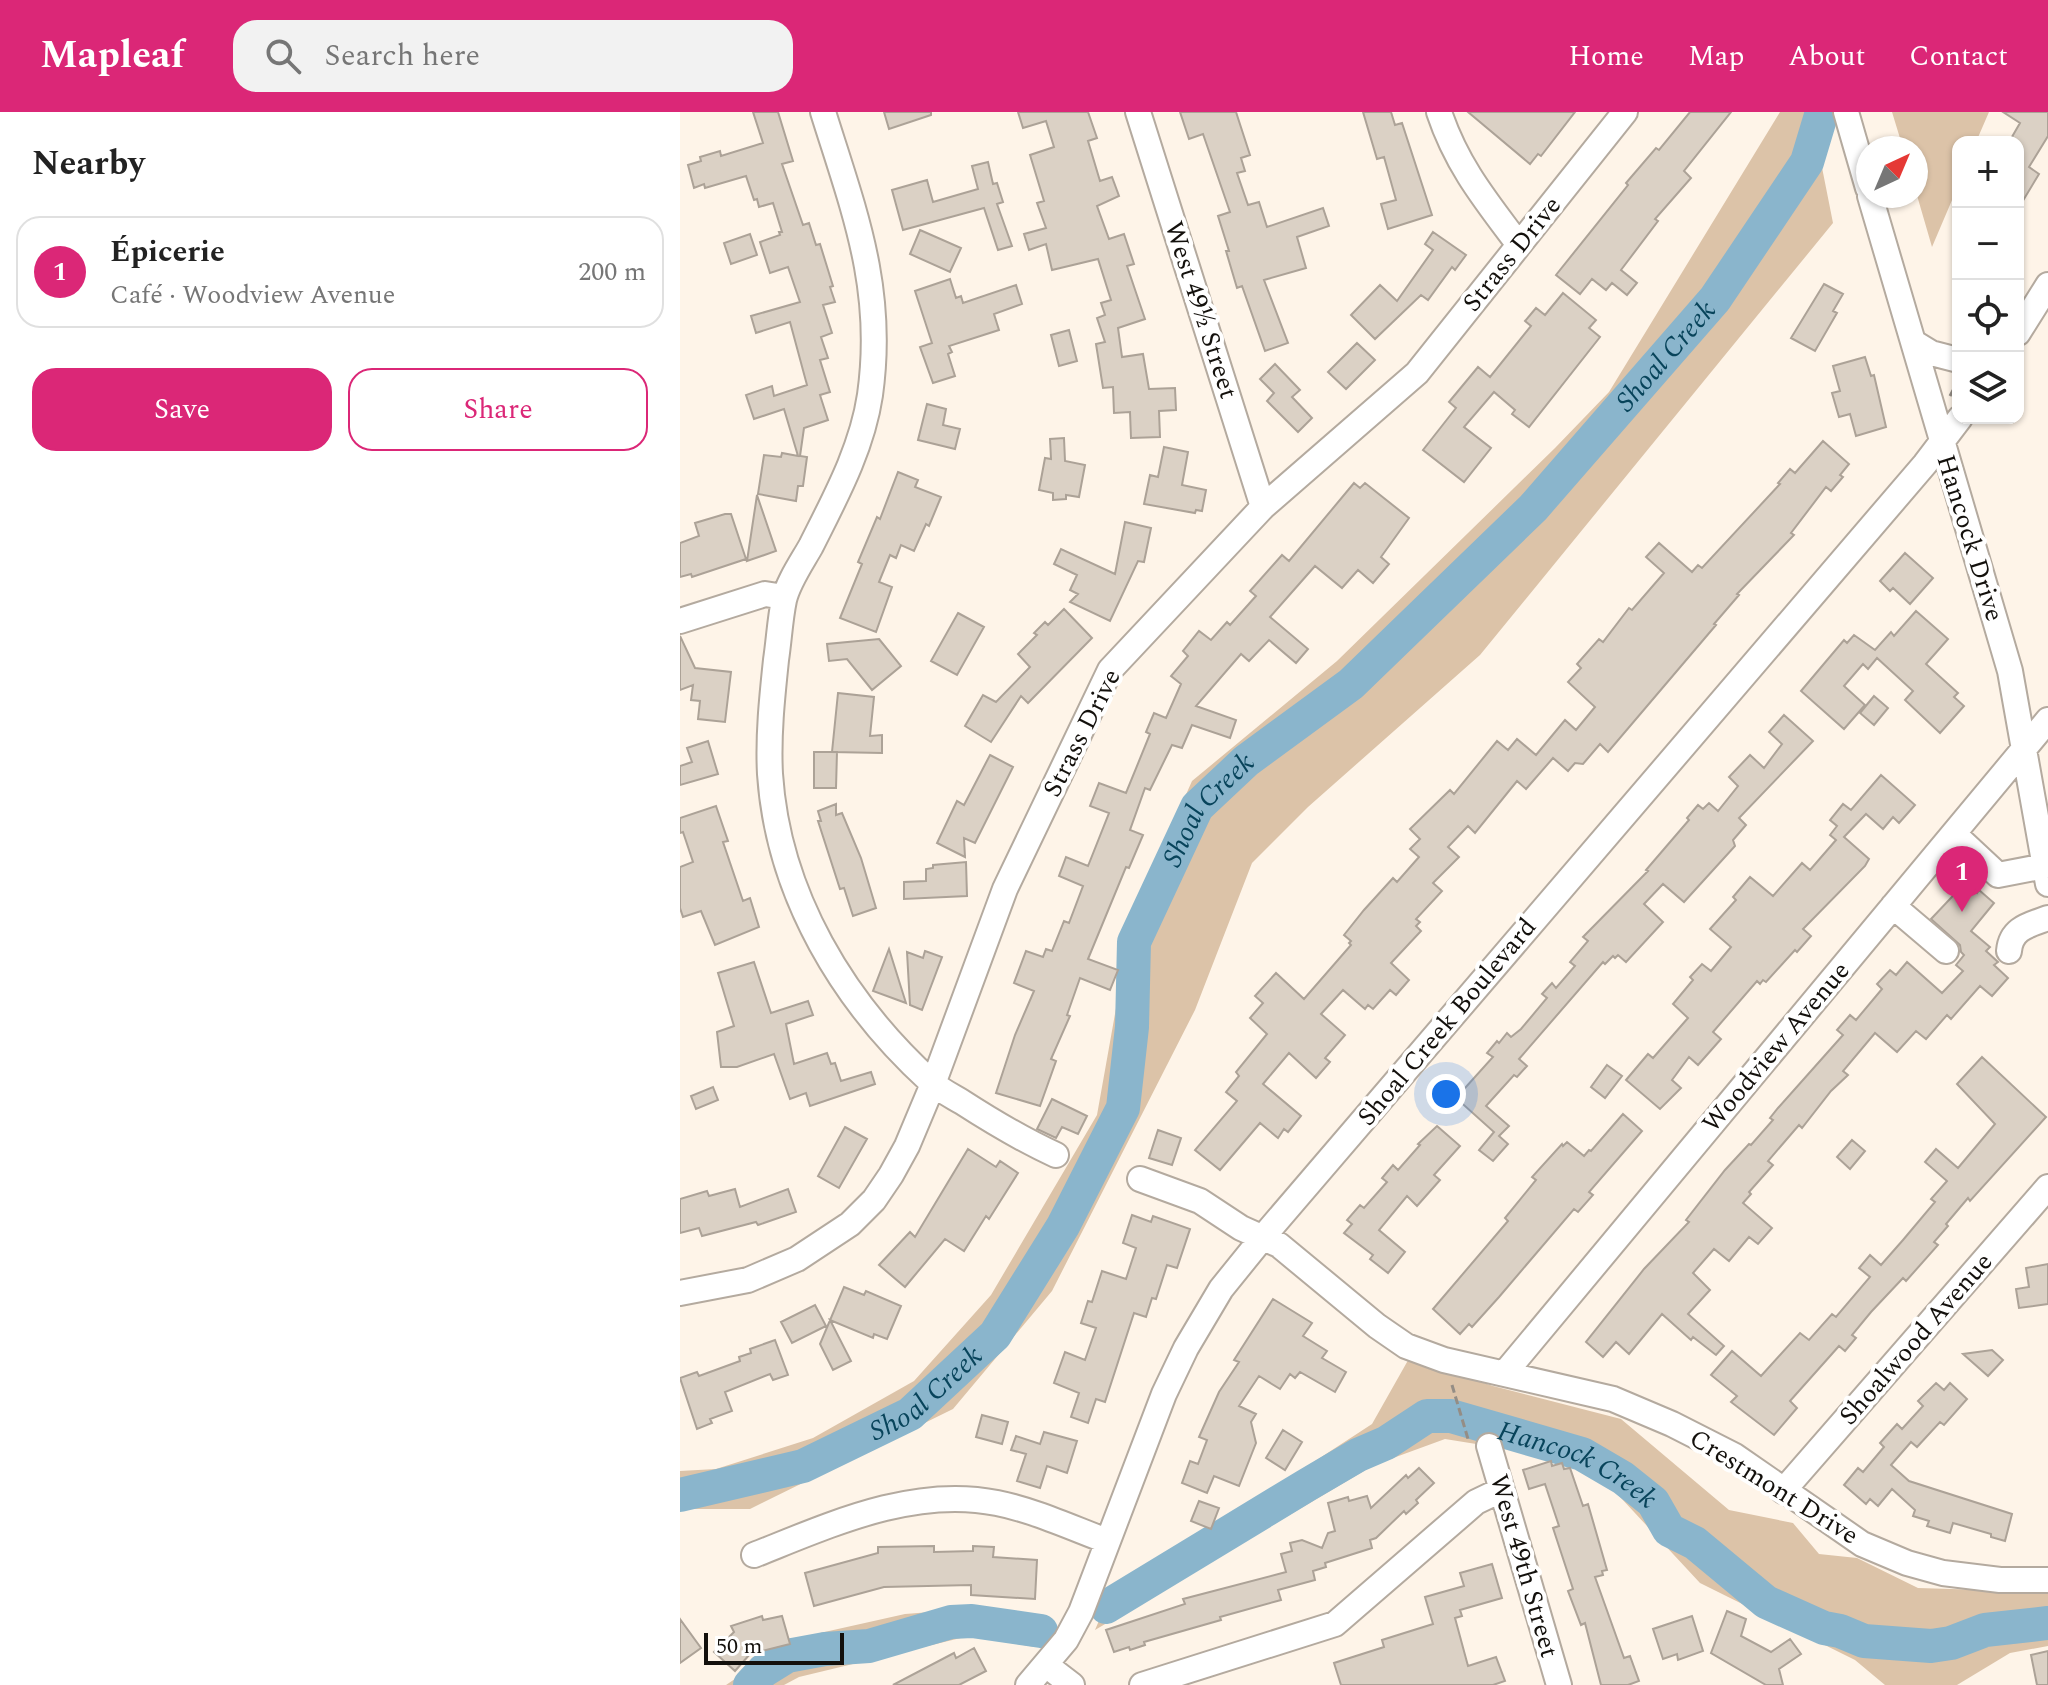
<!DOCTYPE html>
<meta charset="utf-8">
<style>
:root{--surface:#fff;--page:#f2f2f2;--text:#222;--muted:#767676;--line:#e0e0e0;--accent:#db2777}
body{margin:0;font-family:Spectral,serif;background:var(--page);color:var(--text)}
.controls{position:absolute;right:24px;top:24px;display:grid;overflow:hidden;border-radius:16px;box-shadow:0 2px 6px #0004}
.controls button{width:72px;height:72px;display:grid;place-items:center;padding:0;border:0;border-bottom:2px solid var(--line);background:var(--surface);color:var(--text);font:40px sans-serif}
.compass{position:absolute;left:1176px;top:24px;width:72px;height:72px;border-radius:50%;background:var(--surface);box-shadow:0 2px 6px #0004;rotate:44deg}
.scale{position:absolute;left:24px;bottom:20px;width:140px;box-sizing:border-box;padding-left:8px;border:4px solid #13100c;border-top:0;font-size:22px;line-height:28px;white-space:nowrap;color:#13100c;-webkit-text-stroke:6px #fff;paint-order:stroke}
.you{position:absolute;left:766px;top:982px;width:28px;height:28px;margin:-20px;border:6px solid #fff;border-radius:50%;background:#1a73e8;box-shadow:0 0 0 12px #1a73e833}
.badge{display:grid;place-items:center;width:52px;height:52px;border-radius:50%;background:var(--accent);color:#fff;font-size:26px;font-weight:700}
.pin{position:absolute;translate:-50% -66px;filter:drop-shadow(0 2px 4px #0008)}
.pin::after{content:'';position:absolute;top:42px;width:28px;height:24px;background:inherit;clip-path:polygon(0 0,100% 0,50% 100%)}
.list{margin:0;padding:0;list-style:none}
h2{display:flex;justify-content:space-between;align-items:center;height:104px;margin:0;padding:0 32px;font-size:34px}
h2 small{font-size:26px;font-weight:400;color:var(--muted)}
.list li{display:grid;grid-template-columns:52px 1fr auto;gap:24px;align-items:center;box-sizing:border-box;height:112px;margin:0 16px 16px;padding:0 16px;border:2px solid var(--line);border-radius:24px}
.list b{display:block;font-size:30px;white-space:nowrap}
.list p{margin:0;font-size:26px;white-space:nowrap;color:var(--muted)}
.list em{font-size:26px;font-style:normal;color:var(--muted)}
.actions{display:flex;gap:16px;padding:24px 32px}
.actions a{flex:1;padding:18px 0;border:2px solid var(--accent);border-radius:24px;text-align:center;font-size:28px;color:var(--accent)}
.actions .main{background:var(--accent);color:#fff}
.icon{flex:none;width:44px;height:44px;fill:none;stroke:currentColor;stroke-width:2;stroke-linecap:round;stroke-linejoin:round}
.map{position:relative;flex:none;width:1368px;height:1573px;overflow:hidden}
header{display:flex;align-items:center;gap:48px;box-sizing:border-box;height:112px;padding:0 40px;background:var(--accent);color:#fff}
header strong{font-size:38px}
nav{display:flex;gap:44px;margin-inline-start:auto;font-size:28px}
.search{width:560px;height:72px;background:var(--page);display:flex;align-items:center;gap:20px;box-sizing:border-box;padding:0 28px;border-radius:24px;color:var(--muted);font-size:30px}
main{display:flex}
aside{flex:1;background:var(--surface)}
.map>svg:first-child{display:block}
.green{fill:#dcc3a8}
.lines{fill:none;stroke-linecap:round;stroke-linejoin:round}
.river{stroke:#8ab5cc;stroke-width:34}
.building{fill:#dbd1c5;stroke:#aca297;stroke-width:2}
.minor-casing{stroke:#b4aa9f;stroke-width:28}
.path{stroke:#948d85;stroke-width:3;stroke-dasharray:8 4;stroke-linecap:butt}
.minor{stroke:#fff;stroke-width:24}
.labels{text-anchor:middle;dominant-baseline:central;stroke-width:8;stroke-linejoin:round;paint-order:stroke}
.street-label{font-size:26px;fill:#13100c;stroke:#fff}
.water-label{font-size:28px;font-style:italic;fill:#08445b;stroke:#fff}
</style>
<header>
<strong>Mapleaf</strong>
<div class="search"><svg class="icon" aria-label="search" viewBox="0 0 24 24"><circle cx="10" cy="10" r="6"/><path d="M15 15l6 6"/></svg>Search here</div>
<nav><a>Home</a><a>Map</a><a>About</a><a>Contact</a></nav>
</header>
<main>
<aside>
<h2>Nearby<small></small></h2>
<ul class="list">
<li><span class="badge">1</span><div><b>Épicerie</b><p>Café · Woodview Avenue</p></div><em>200 m</em></li>
</ul>
<div class="actions"><a class="main">Save</a><a>Share</a></div>
</aside>
<div class="map">
<svg width="1368" height="1573" viewBox="0 0 1368 1573">
<rect width="100%" height="100%" fill="#fef4e8"/>
<path class="green" d="M1100,0H1131L1153,111L800,543L628,695L572,751L515,898L372,1179L273,1297L70,1397H0V1359L36,1357L133,1326L234,1269L311,1183L417,1003L443,857L445,820L512,669L657,549L875,336L929,280Z
M1212,0H1309L1296,30H1278V74L1252,135L1236,80V36H1223Z
M731,1243L742,1250L813,1274L941,1307L1049,1398L1113,1411L1139,1442L1177,1446L1238,1476L1368,1480V1534L1330,1541L1277,1573H1205L1175,1548L1020,1471L928,1372L877,1345L765,1327L694,1353L415,1518L434,1473L471,1456L692,1312Z
M302,1496L365,1505L355,1535L289,1524L119,1565L104,1573H46L77,1552L140,1521L225,1502Z"/>
<g class="lines">
<g class="river">
<path id="s1" d="M0,1383L123,1354L230,1302L315,1223L383,1114L443,996L452,915L454,830L517,695L566,649L671,572L853,396L1035,187L1127,50L1142,0"/>
<path id="s2" d="M426,1495L627,1373L678,1343L706,1331L747,1304H771L902,1342L943,1366L973,1390L989,1418L1015,1431L1086,1490L1144,1516L1160,1519L1184,1529L1251,1534L1271,1531L1305,1518L1368,1511"/>
<path d="M70,1573L83,1559L107,1544L145,1537L189,1534L271,1510L292,1509L361,1519"/>
</g>
</g>
<path class="building" d="M73,0H98L113,49L102,52L123,113L129,111L136,133L140,132L153,174L150,175L155,190L143,193L152,221L141,225L148,246L140,248L150,280L140,283L148,308L124,316L120,344L127,345L123,374H118L116,389L78,382L84,343L101,345L102,341L118,344L104,297L74,307L66,283L92,274L94,284L127,273L110,210L76,221L71,204L120,190L108,155L90,161L80,130L100,123L99,120H102L93,91L79,95L77,87L74,88L66,64L25,76L24,72L14,76L8,53L21,49L20,45L40,39L41,44L83,31Z
M204,0H251V3L209,17Z
M338,0H408L417,26L408,29L420,69L432,65L439,84L417,94L429,127L444,122L454,152L447,154L465,207L438,216L442,245L463,242L469,277L495,276L496,298L479,299L480,325L451,326L450,300L434,301L433,275L423,276L416,232L425,230L417,206L425,203L421,191L431,188L418,147L372,158L366,132L349,138L344,122L366,116L357,91L364,89L350,43L374,35L366,9L343,16Z
M500,0H556L570,43L561,46L565,59L557,61L568,93L579,90L587,115L643,96L649,114L617,125L626,156L584,168L608,231L585,239L562,174L557,176L546,139H549L538,104L550,100L523,22L509,27Z
M683,0H711L715,13L722,11L752,103L708,117L701,92L716,88L704,45L697,47Z
M788,0H895L861,44L858,42L850,52Z
M1010,0H1051L1004,59L1011,66L975,107L978,109L941,158L957,171L947,183L932,171L926,178L912,167L900,182L876,163L948,73L946,71L976,36L979,38Z
M1323,0H1368V24L1349,55L1359,62L1338,97V30H1329L1340,11Z
M308,50L313,72L317,71L323,90L317,92L332,134L318,138L304,96L223,118L212,78L247,68L253,90L298,77L292,54Z
M240,118L281,136L270,160L230,142Z
M753,120L786,143L775,158L772,155L748,188L741,183L695,227L671,203L700,173L717,189L753,138L745,132Z
M70,122L77,143L51,152L44,131Z
M270,167L276,186L281,184L283,191L336,173L342,192L314,202L319,218L269,234L272,240L268,242L275,264L253,271L240,235L252,231L235,179Z
M1144,172L1163,182L1153,199L1157,201L1135,239L1111,226Z
M883,181L916,208L909,216L920,225L849,315L832,302L835,298L814,280L784,315L811,336L784,370L743,338L776,296L769,290L798,255L810,265L851,214L845,209L856,196L865,203Z
M389,218L397,249L379,254L371,223Z
M677,231L695,248L666,277L648,260Z
M1185,245L1191,264L1194,263L1206,315L1176,324L1170,302L1159,305L1152,281L1160,279L1153,254Z
M595,252L620,278L612,285L632,306L618,320L587,289L594,281L580,267Z
M247,292L266,297L263,313L280,317L275,337L238,328Z
M384,326L385,349L405,353L399,385L386,383V387L373,388V381L359,378L365,346L371,347L370,327Z
M1143,329L1169,352L1160,363L1163,365L1151,379L1146,375L1111,421L1114,423L1057,482L1059,483L1034,512L1036,513L928,640L920,632L903,652L895,651L888,659L873,646L846,677L837,669L795,721L788,714L768,735L779,745L753,771L762,779L736,807L740,810L736,814L741,819L711,851L729,868L716,883L710,878L693,897L688,893L685,897L663,878L641,902L665,923L645,946L650,950L636,966L609,941L583,972L621,1004L608,1020L604,1017L598,1026L580,1011L540,1058L515,1038L557,989L546,980L559,964L556,960L587,922L570,906L583,891L575,884L596,861L624,887L671,833L669,831L671,829L664,823L684,798L713,766L717,770L739,745L730,737L740,727L730,717L770,678L774,682L817,629L828,638L837,627L856,643L885,608L896,618L915,595L888,570L901,556L897,552L919,527L923,530L949,496L952,498L984,461L966,445L979,431L1012,460L1018,453L1022,456L1100,372L1098,371L1110,357L1115,361Z
M484,335L508,340L502,373L526,378L522,399L516,398L515,401L464,392L470,363L478,365Z
M218,360L238,368L235,375L261,385L249,414L246,412L234,439L221,433L216,446L210,443L199,470L212,475L196,520L160,506L182,452L178,450L197,405L200,407Z
M674,371L680,376L685,371L729,406L701,445L709,452L693,471L678,458L662,476L635,454L590,505L628,537L616,551L589,528L569,549L561,542L516,594L556,608L550,626L512,613L502,636L492,633L470,678L465,676L450,718L463,723L449,756L446,755L408,847L438,858L430,878L400,866L387,903L390,904L371,947L376,949L360,994L316,981L335,923L354,879L334,871L346,839L363,845L366,837L372,839L384,809L389,811L403,774L379,764L386,745L408,754L429,701L410,694L419,671L446,681L470,622L466,620L474,601L486,606L501,572L491,564L508,544L503,539L519,519L531,528L547,510L550,513L576,484L570,479L602,443L609,449Z
M77,383L96,439L67,449Z
M45,402H51L66,447L12,465L11,462L0,465V431L19,424L15,411Z
M445,410L471,416L464,450L458,449L430,509L390,490L398,482L390,478L397,463L374,452L381,437L435,462Z
M1225,441L1253,466L1230,492L1213,476L1210,479L1200,469Z
M384,497L412,526L348,591L341,584L311,630L285,614L303,583L316,590L350,555L338,542L357,523L354,521L365,510L368,513Z
M1236,499L1268,527L1246,552L1278,581L1274,585L1284,594L1260,621L1225,588L1233,579L1197,546L1188,557L1183,552L1164,574L1185,593L1164,617L1121,579L1164,528L1167,531L1174,523L1195,538L1211,520L1214,524Z
M278,501L304,515L277,563L251,549Z
M0,524L15,556L51,560L45,610L18,607L20,589L11,588L13,573L0,578Z
M199,527L221,554L192,578L167,547L149,549L147,532Z
M158,581L194,585L190,624L202,623V641L152,640Z
M1194,584L1208,596L1194,613L1180,601Z
M1104,603L1133,629L1059,706L1066,713L1053,728L1055,734L1004,790L983,772L964,792L983,810L946,850L938,843L935,846L933,844L925,852L923,850L839,947L847,954L837,965L834,963L806,994L829,1014L819,1024L828,1032L813,1049L799,1038L814,1020L776,986L813,945L807,941L817,929L819,931L827,921L831,925L841,917L867,886L862,882L872,871L876,876L895,854L890,850L908,829L903,825L968,759L966,758L1009,708L1007,706L1018,693L1023,697L1029,691L1038,699L1058,674L1049,665L1070,643L1084,656L1102,632L1089,620Z
M28,629L38,662L0,673V654L12,650L7,636Z
M134,640H157L156,676H134Z
M310,643L333,655L295,731L284,726L285,745L257,731L277,689L284,693Z
M1201,663L1235,693L1219,711L1213,705L1203,717L1186,702L1164,725L1189,747L1185,754L1123,817L1131,824L1117,840L1115,838L1086,870L1083,868L1080,872L1077,869L1033,920L1041,927L1018,953L1009,945L992,968L1001,976L980,997L946,968L968,942L973,946L1008,906L993,892L1013,868L1010,865L1022,852L1031,859L1051,835L1030,817L1056,788L1053,785L1070,765L1093,784L1122,751L1130,758L1156,728L1150,723L1157,714L1150,708L1163,692L1171,698Z
M156,692V703L162,701L181,746L196,796L173,804L164,776L160,777L138,709H141L138,699Z
M36,694L48,729L43,730L63,789L70,786L79,815L35,833L21,799L3,805L0,796V755L13,750L3,720L0,721V706Z
M286,750L287,784L224,787V770L246,769V757L253,756V753Z
M1285,771L1297,781L1299,778L1314,791L1291,819L1310,835L1306,839L1318,850L1314,853L1328,866L1312,884L1300,874L1271,907L1267,903L1246,927L1236,919L1217,940L1195,921L1163,959L1168,963L1151,979L1122,1016L1119,1013L1088,1049L1093,1053L1069,1080L1071,1082L1063,1091L1092,1116L1078,1132L1069,1125L1049,1149L1034,1137L1013,1161L1030,1178L1008,1202L1044,1234L1036,1243L1013,1225L1011,1228L982,1202L949,1242L936,1230L923,1245L906,1230L964,1157L1009,1110L1006,1108L1045,1058L1069,1032L1071,1033L1093,1008L1090,1006L1098,996L1163,923L1157,918L1170,903L1176,908L1202,877L1197,872L1210,858L1216,863L1227,850L1262,881L1283,859L1276,853L1284,843L1281,840L1280,833L1251,807Z
M209,837L226,891L193,879Z
M245,839L262,845L242,898L230,893L227,840L243,846Z
M74,850L91,901L128,889L133,903L106,912L114,952L147,941L151,952L155,951L161,969L191,960L195,972L130,994L126,981L110,987L94,942L57,955H41L37,920L54,914L38,861Z
M1302,945L1366,1005L1290,1089L1288,1086L1266,1112L1268,1114L1254,1130L1258,1133L1226,1169L1223,1166L1191,1200L1172,1223L1176,1226L1165,1239L1159,1234L1110,1289L1117,1296L1094,1323L1051,1290L1057,1284L1031,1263L1052,1239L1081,1264L1120,1221L1129,1228L1152,1202L1156,1205L1190,1165L1179,1156L1190,1143L1201,1153L1223,1128L1255,1090L1251,1087L1267,1069L1245,1050L1256,1037L1278,1056L1315,1012L1277,972Z
M927,953L942,964L925,986L911,975Z
M33,975L38,988L16,997L11,984Z
M372,987L407,1004L398,1022L382,1015L376,1026L357,1017Z
M943,1002L962,1019L909,1080L913,1083L898,1100L894,1097L819,1185L792,1215L789,1212L780,1222L753,1197L828,1109L825,1106L856,1068L852,1065L882,1032L883,1034L887,1030L904,1044L909,1038L911,1039Z
M757,1014L780,1034L754,1063L760,1068L737,1094L727,1084L699,1118L725,1140L708,1161L690,1147L693,1143L664,1121L672,1112L667,1108L680,1093L684,1096L707,1070L702,1066L713,1053L718,1058L740,1033L738,1032Z
M165,1015L187,1027L159,1076L138,1064Z
M478,1018L501,1026L492,1053L469,1046Z
M1172,1028L1185,1039L1170,1057L1157,1045Z
M288,1037L316,1055L320,1049L338,1061L309,1107L306,1104L284,1139L265,1127L225,1175L199,1153L230,1120L235,1125Z
M55,1077L60,1095L108,1077L116,1100L78,1113L76,1110L22,1124L19,1116L0,1121V1087L27,1079L29,1084Z
M452,1103L471,1110L473,1104L510,1117L497,1156L487,1153L476,1187L472,1186L466,1205L454,1201L425,1290L416,1287L408,1311L391,1305L399,1281L374,1271L385,1240L405,1248L416,1216L401,1211L408,1189L412,1190L422,1159L446,1167L456,1136L443,1131Z
M1368,1152V1192L1339,1196L1336,1177L1349,1175L1346,1156Z
M164,1175L184,1183L186,1179L221,1194L207,1227L194,1222L193,1226L150,1208L171,1249L153,1258L140,1232Z
M593,1187L632,1211L623,1224L647,1239L642,1246L666,1260L655,1280L620,1260L615,1266L610,1262L600,1277L579,1264L559,1294L576,1302L571,1310L576,1331L559,1374L534,1364L527,1381L502,1371L510,1349L518,1352L527,1328L519,1325L539,1280L559,1250L554,1248Z
M135,1193L146,1214L112,1231L101,1210Z
M95,1228L108,1263L93,1268L90,1262L45,1280L52,1299L30,1307L32,1311L17,1317L0,1266L17,1260L19,1264L60,1249L59,1245L71,1241L70,1237Z
M1312,1238L1323,1248L1308,1264L1283,1242Z
M1256,1271L1264,1278L1270,1271L1287,1287L1264,1313L1260,1310L1237,1335L1231,1330L1211,1353L1229,1369L1332,1402L1325,1429L1311,1425V1422L1273,1411L1270,1421L1247,1414L1249,1409L1233,1404L1235,1398L1212,1377L1198,1394L1190,1387L1186,1392L1164,1373L1178,1356L1183,1360L1204,1335L1200,1331L1217,1312L1222,1317L1243,1294L1238,1289Z
M302,1303L328,1310L322,1332L296,1325Z
M603,1318L622,1330L605,1358L586,1346Z
M364,1320L397,1329L387,1361L367,1354L360,1376L337,1369L346,1342L331,1338L336,1324L360,1332Z
M871,1349L872,1354L882,1351L884,1357L890,1356L903,1394L908,1392L927,1458L922,1459L923,1463L915,1465L944,1546L950,1544L959,1569L948,1573H921L905,1511L901,1513L888,1479L893,1477L873,1416L879,1414L865,1372L849,1377L843,1358Z
M739,1356L754,1371L736,1388L738,1391L726,1402L724,1399L696,1426L690,1428L692,1436L645,1451L646,1455L633,1459L635,1468L598,1478L601,1488L540,1505L541,1508L464,1530L465,1533L450,1538L449,1535L434,1540L426,1518L505,1492L503,1487L606,1460L601,1442L612,1439L610,1431L622,1428L642,1436L648,1421L655,1419L648,1391L668,1385L669,1389L687,1384L691,1396L726,1363L728,1366Z
M519,1389L539,1396L531,1417L511,1409Z
M254,1434V1440L293,1439V1434L314,1435L313,1445L357,1448L355,1487L291,1483V1473L204,1475L134,1494L125,1461L198,1441V1435Z
M812,1452L822,1486L780,1498L782,1504L775,1506L788,1554L816,1545L825,1569L813,1573H661L654,1551L704,1535L702,1528L753,1512L745,1485L784,1474L780,1461Z
M1047,1499L1066,1507L1061,1524L1091,1540L1110,1527L1121,1542L1099,1557L1103,1573H1086L1031,1541Z
M82,1504L83,1508L102,1504L110,1532L70,1542L55,1559L34,1540L54,1520L51,1514Z
M1012,1504L1023,1539L998,1548L997,1542L983,1547L973,1517Z
M0,1507L21,1536L0,1551Z
M294,1536L306,1559L279,1573H213L274,1541L276,1546Z
M1368,1539V1573H1357L1351,1543Z"/>
<g class="lines">
<defs>
<path id="minor" d="M143,0C174,99 205,176 190,283C182,337 155,386 131,434C122,450 108,470 104,488C100,507 99,528 96,548C92,586 88,624 90,662C98,783 164,891 251,970C260,978 272,984 282,990C313,1010 343,1028 376,1043
M458,0L583,395
M759,0C777,54 806,89 839,133
M1166,0L1188,76
M1190,84L1330,559L1368,772
M1338,221L1368,173
M1233,230L1251,241L1278,248
M0,509L85,482L104,485
M1274,722L1318,763L1365,754
M1213,794L1266,839
M1329,839C1331,816 1349,813 1368,806
M460,1067L520,1089L561,1116L599,1133L697,1214L726,1234L764,1248L933,1287L992,1312L1055,1344L1182,1432L1227,1451L1263,1461L1320,1468H1368
M0,1181L68,1168L117,1147L170,1112L194,1088L211,1063L227,1034L253,972L325,777L430,558L583,395L737,261L945,0
M824,1262L1368,608
M809,1334L879,1573
M1103,1379L1368,1075
M74,1443C150,1413 233,1374 317,1391C353,1398 392,1416 427,1429
M366,1553L392,1573
M348,1573L386,1528L401,1500L484,1282L506,1236L541,1177L583,1125L1245,352L1280,306
M462,1573L655,1512L796,1390L821,1378"/>
</defs>
<use href="#minor" class="minor-casing"/>
<path class="path" d="M1270,284L1278,269
M772,1273L788,1327"/>
<use href="#minor" class="minor"/>
</g>
<g class="labels">
<g class="street-label">
<text transform="translate(832 142) rotate(-51)">Strass Drive</text>
<text transform="translate(521 198) rotate(72)">West 49½ Street</text>
<text transform="translate(1290 426) rotate(73)">Hancock Drive</text>
<text transform="translate(402 621) rotate(-63)">Strass Drive</text>
<text transform="translate(767 910) rotate(-50)">Shoal Creek Boulevard</text>
<text transform="translate(1096 935) rotate(-50)">Woodview Avenue</text>
<text transform="translate(1236 1227) rotate(-49)">Shoalwood Avenue</text>
<text transform="translate(1094 1375) rotate(32)">Crestmont Drive</text>
<text transform="translate(844 1454) rotate(74)">West 49th Street</text>
</g>
<g class="water-label">
<text stroke="none"><textPath href="#s1" startOffset="1590">Shoal Creek</textPath></text>
<text stroke="none"><textPath href="#s1" startOffset="942">Shoal Creek</textPath></text>
<text stroke="none"><textPath href="#s1" startOffset="270">Shoal Creek</textPath></text>
<text stroke="none"><textPath href="#s2" startOffset="534">Hancock Creek</textPath></text>
</g>
</g>
</svg>
<div class="controls">
<button>+</button>
<button>−</button>
<button><svg class="icon" aria-label="locate" viewBox="0 0 24 24"><circle cx="12" cy="12" r="6"/><path d="M12 2v4M12 18v4M2 12h4M18 12h4"/></svg></button>
<button><svg class="icon" aria-label="layers" viewBox="0 0 24 24"><path d="M12 4l9 5-9 5-9-5zM3 14l9 5 9-5"/></svg></button>
</div>
<svg class="compass" viewBox="-18 -18 36 36"><path d="M0-13l5 13h-10z" fill="#e53935"/><path d="M0 13l5-13h-10z" fill="#767676"/></svg>
<div class="scale">50 m</div>
<div class="you"></div>
<div class="pin badge" style="left:1282px;top:800px">1</div>
</div>
</main>
